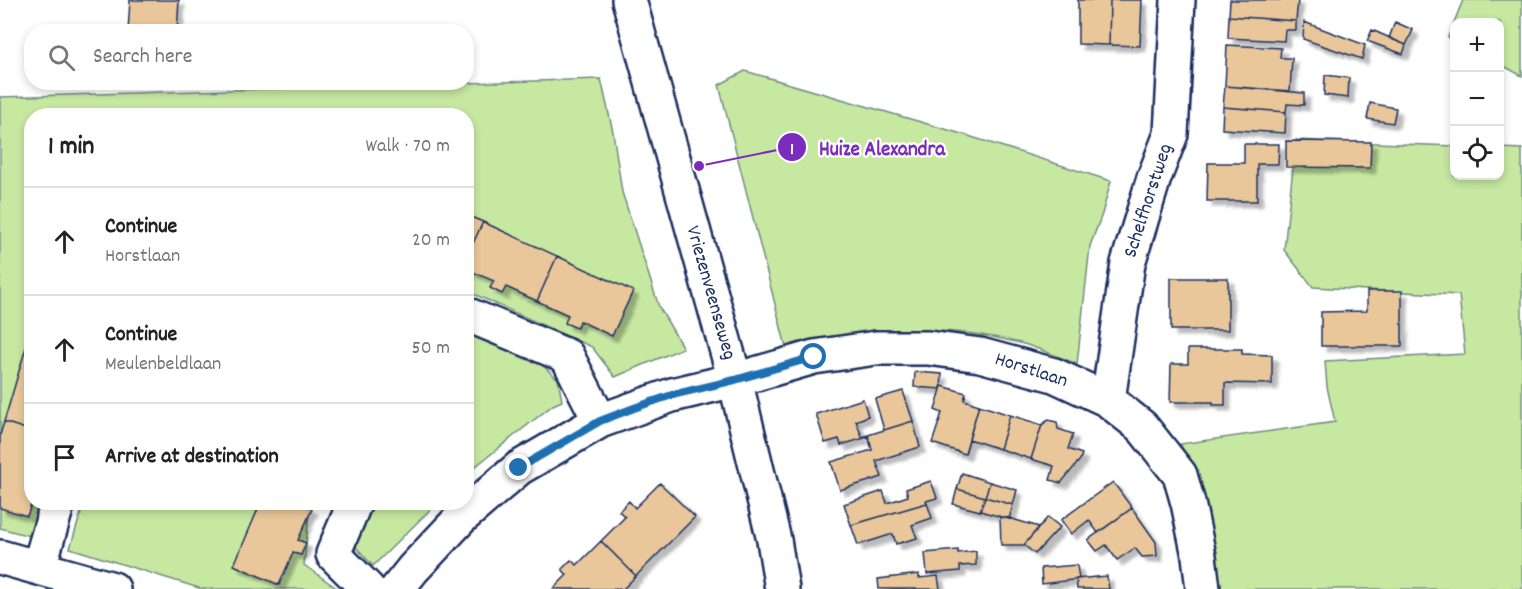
<!DOCTYPE html>
<meta charset="utf-8">
<style>
:root{--surface:#fff;--page:#f2f2f2;--text:#222;--muted:#767676;--line:#e0e0e0}
body{margin:0;font-family:Dekko,sans-serif;background:var(--page);color:var(--text)}
.controls{position:absolute;right:18px;top:18px;display:grid;overflow:hidden;border-radius:12px;box-shadow:0 3px 9px #0003}
.controls button{width:54px;height:54px;display:grid;place-items:center;padding:0;border:0;border-bottom:2px solid var(--line);background:var(--surface);color:var(--text);font:30px sans-serif}
.stop{position:absolute;width:18px;height:18px;margin:-14px;border:4px solid #1f6fb2;border-radius:50%;background:#fff}
.stop.end{background:#1f6fb2;border-color:#fff;box-shadow:0 2px 6px #0008}
.list{margin:0;padding:0;list-style:none}
h2{display:flex;justify-content:space-between;align-items:center;height:78px;margin:0;padding:0 24px;font-size:26px}
h2 small{font-size:20px;font-weight:400;color:var(--muted)}
.list li{display:grid;grid-template-columns:39px 1fr auto;gap:18px;align-items:center;box-sizing:border-box;height:108px;padding:0 24px;border-top:2px solid var(--line)}
.list b{display:block;font-size:22px;white-space:nowrap}
.list p{margin:0;font-size:20px;white-space:nowrap;color:var(--muted)}
.list em{font-size:20px;font-style:normal;color:var(--muted)}
.icon{flex:none;width:33px;height:33px;fill:none;stroke:currentColor;stroke-width:2;stroke-linecap:round;stroke-linejoin:round}
.map{position:relative;flex:none;width:1522px;height:589px;overflow:hidden}
.search{position:absolute;background:var(--surface);box-shadow:0 3px 9px #0003;left:24px;top:24px;width:450px;height:66px;display:flex;align-items:center;gap:15px;box-sizing:border-box;padding:0 21px;border-radius:24px;color:var(--muted);font-size:22px}
.panel{position:absolute;background:var(--surface);box-shadow:0 3px 9px #0003;left:24px;top:108px;width:450px;height:402px;border-radius:24px}
.map>svg:first-child{display:block}
.green{fill:#c6e8a1;stroke:#708c80;stroke-width:1.5}
.building{fill:#e9c79a;stroke:#1b2f5e;stroke-width:1.5;filter:url(#shadow)}
.lines{fill:none;stroke-linecap:round;stroke-linejoin:round}
.minor-casing{stroke:#1b2f5e;stroke-width:38}
.minor{stroke:#fff;stroke-width:33}
.route{stroke:#1f6fb2;stroke-width:8}
.labels{text-anchor:middle;dominant-baseline:central;stroke-width:4.5;stroke-linejoin:round;paint-order:stroke}
.street-label{font-size:20px;fill:#1b2f5e;stroke:#fff}
.leader{fill:none;stroke:#7b2cbf;stroke-width:2}
.callout-dot{fill:#7b2cbf;stroke:#fff;stroke-width:2}
.mark-label{font-size:18px;text-anchor:middle;font-weight:bold;fill:#fff}
.callout-label{font-size:21px;text-anchor:middle;font-weight:bold;fill:#7b2cbf;stroke:#fff;stroke-width:4.5;stroke-linejoin:round;paint-order:stroke}
</style>
<div class="map">
<svg width="1522" height="589" viewBox="0 0 1522 589">
<defs>
<filter id="shadow"><feDropShadow dx="5.5" dy="5.5" stdDeviation="1.5" flood-color="#0004"/></filter>
</defs>
<rect width="100%" height="100%" fill="#fff"/>
<filter id="ink" filterUnits="userSpaceOnUse"><feTurbulence type="fractalNoise" baseFrequency=".0167" numOctaves="2"/><feDisplacementMap in="SourceGraphic" scale="12" xChannelSelector="R" yChannelSelector="G"/><feConvolveMatrix kernelMatrix="1 2 1 2 8 2 1 2 1" color-interpolation-filters="sRGB"/></filter>
<g filter="url(#ink)">
<path class="green" d="M1463,0H1522V76L1500,64V22H1454V41L1448,37Z
M745,71L962,134L1111,181L1102,214L1090,246L1077,364C1058,357 1039,348 1020,343C942,322 864,330 786,347L719,85Z
M601,79L613,132L622,192L659,307L683,348L615,377L592,347L467,291L466,116H32V502L48,503L37,538L0,528V97Z
M1296,140L1454,146V176H1500V148L1522,149V589H1219C1215,537 1207,489 1180,444L1335,422L1327,387L1325,361L1465,354L1459,295L1313,287L1284,250Z
M467,330L528,353L558,379L562,401L553,405L467,473Z
M84,503H310L304,565L338,589H202L70,548Z
M374,503H437L373,566L355,546Z"/>
<path class="building" d="M130,0H179L177,32H128Z
M1078,0H1110L1109,45L1078,44Z
M1110,0H1142L1140,46L1109,45Z
M1230,0H1298L1296,21L1229,16Z
M1229,16L1296,21V30H1285L1284,41L1228,38Z
M1304,22L1365,45L1362,59L1303,39Z
M1395,22L1413,30L1406,45L1389,38Z
M1372,30L1406,45L1403,54L1367,41Z
M1227,45L1281,48L1280,58H1292L1290,91L1225,86Z
M1325,75L1349,78L1348,98L1324,95Z
M1225,86L1304,93V105L1287,104L1286,112L1223,107Z
M1370,103L1396,108L1393,123L1367,119Z
M1223,107L1286,112L1285,133L1222,129Z
M1286,141L1371,142L1370,168L1286,167Z
M1244,144H1279L1278,164H1257V201H1207L1208,163H1244Z
M466,215L483,222L466,258Z
M483,222L557,256L537,301L506,287L502,294L490,288L494,281L466,269V258Z
M557,256L633,291L612,336L580,321L577,328L565,323L568,315L537,301Z
M1171,278H1228V330H1171Z
M1367,291H1402V346H1321V312L1367,311Z
M27,344L32,345V431L4,422Z
M1188,349H1242V354L1272,355V384L1225,383V405H1213V402H1170L1171,364H1188Z
M915,372L942,374L941,389L914,387Z
M942,386L966,393L964,400L979,405L965,454L932,443L942,413L935,410Z
M903,391L913,421L884,430L875,399Z
M863,399L868,416L856,421L862,437L868,435V437L841,445L839,439L825,443L816,414Z
M979,405L1010,415L1000,449L969,439Z
M1010,415L1042,425L1031,459L1000,449Z
M1048,420L1057,422L1058,429L1073,434L1068,449L1082,454L1080,460L1061,483L1050,480L1054,466L1031,459L1042,425Z
M913,421L920,447L876,461L882,477L840,490L831,462L872,450L868,435Z
M4,422L32,431V502L27,516L0,508V435Z
M962,473L990,482L985,497L957,489Z
M931,481L937,498L926,501L927,503L851,525L844,504L883,491L887,503L908,496L906,489Z
M990,482L1017,490L1013,505L985,497Z
M1113,482L1132,508L1098,533L1089,520L1071,534L1061,520Z
M660,483L695,517L636,576L601,541L625,517L619,511L629,501L635,508Z
M957,489L985,497L980,511L953,504Z
M985,497L1013,505L1009,519L980,511Z
M261,502H298L312,509L298,540L306,543L301,555L293,553L279,585L234,565Z
M927,503L932,518L912,525L917,538L896,544L893,534L858,545L851,525Z
M1132,508L1156,542L1157,556L1142,557L1135,548L1117,560L1106,545L1097,551L1088,540Z
M1000,517L1009,518L1039,527L1024,545H1001Z
M1048,517L1060,527L1035,554L1024,545Z
M601,541L636,576L623,589H553L567,575L562,569L571,560L577,565Z
M958,550V553L976,551V565L960,566V571L927,574L925,553Z
M1077,565L1079,579L1042,584L1041,568Z
M919,574V578L938,576L940,589H879L878,579Z
M1107,576L1109,589H1077L1076,579Z"/>
<g class="lines">
<defs>
<path id="minor" d="M629,0L735,380L774,540L782,589
M466,314L567,356L600,421
M1108,400L1128,263L1154,178L1171,134L1178,0
M355,502L333,554L368,589
M0,557L113,589
M39,567L58,502
M397,589L413,569L462,517L519,468L600,421L672,395L735,380L814,357L876,348H928L980,355L1054,375L1108,400L1142,427L1180,475L1188,503L1199,556L1203,589"/>
</defs>
<use href="#minor" class="minor-casing"/>
<use href="#minor" class="minor"/>
</g>
</g>
<g class="lines" filter="url(#ink)">
<path class="route" d="M519,468L600,421L634,408L672,395L735,380L814,357"/>
</g>
<g class="labels">
<g class="street-label">
<text transform="translate(1149 201) rotate(-72)">Schelfhorstweg</text>
<text transform="translate(710 293) rotate(74)">Vriezenveenseweg</text>
<text transform="translate(1031 371) rotate(18)">Horstlaan</text>
</g>
</g>
<path class="leader" d="M699 166L792 147"/>
<g class="callout-dot">
<circle cx="699" cy="166" r="6"/>
<circle cx="792" cy="147" r="15"/>
</g>
<g class="mark-label">
<text x="792" y="154">1</text>
</g>
<g class="callout-label">
<text x="882" y="155">Huize Alexandra</text>
</g>
</svg>
<div class="controls">
<button>+</button>
<button>−</button>
<button><svg class="icon" aria-label="locate" viewBox="0 0 24 24"><circle cx="12" cy="12" r="6"/><path d="M12 2v4M12 18v4M2 12h4M18 12h4"/></svg></button>
</div>
<div class="stop" style="left:814px;top:357px"></div>
<div class="stop end" style="left:519px;top:468px"></div>
<div class="search"><svg class="icon" aria-label="search" viewBox="0 0 24 24"><circle cx="10" cy="10" r="6"/><path d="M15 15l6 6"/></svg>Search here</div>
<section class="panel">
<h2>1 min<small>Walk · 70 m</small></h2>
<ul class="list">
<li><svg class="icon" aria-label="ahead" viewBox="0 0 24 24"><path d="M12 20V5M6 11l6-6 6 6"/></svg><div><b>Continue</b><p>Horstlaan</p></div><em>20 m</em></li>
<li><svg class="icon" aria-label="ahead" viewBox="0 0 24 24"><path d="M12 20V5M6 11l6-6 6 6"/></svg><div><b>Continue</b><p>Meulenbeldlaan</p></div><em>50 m</em></li>
<li><svg class="icon" aria-label="arrive" viewBox="0 0 24 24"><path d="M6 21V4h12l-3 4 3 4H6"/></svg><div><b>Arrive at destination</b></div></li>
</ul>
</section>
</div>
